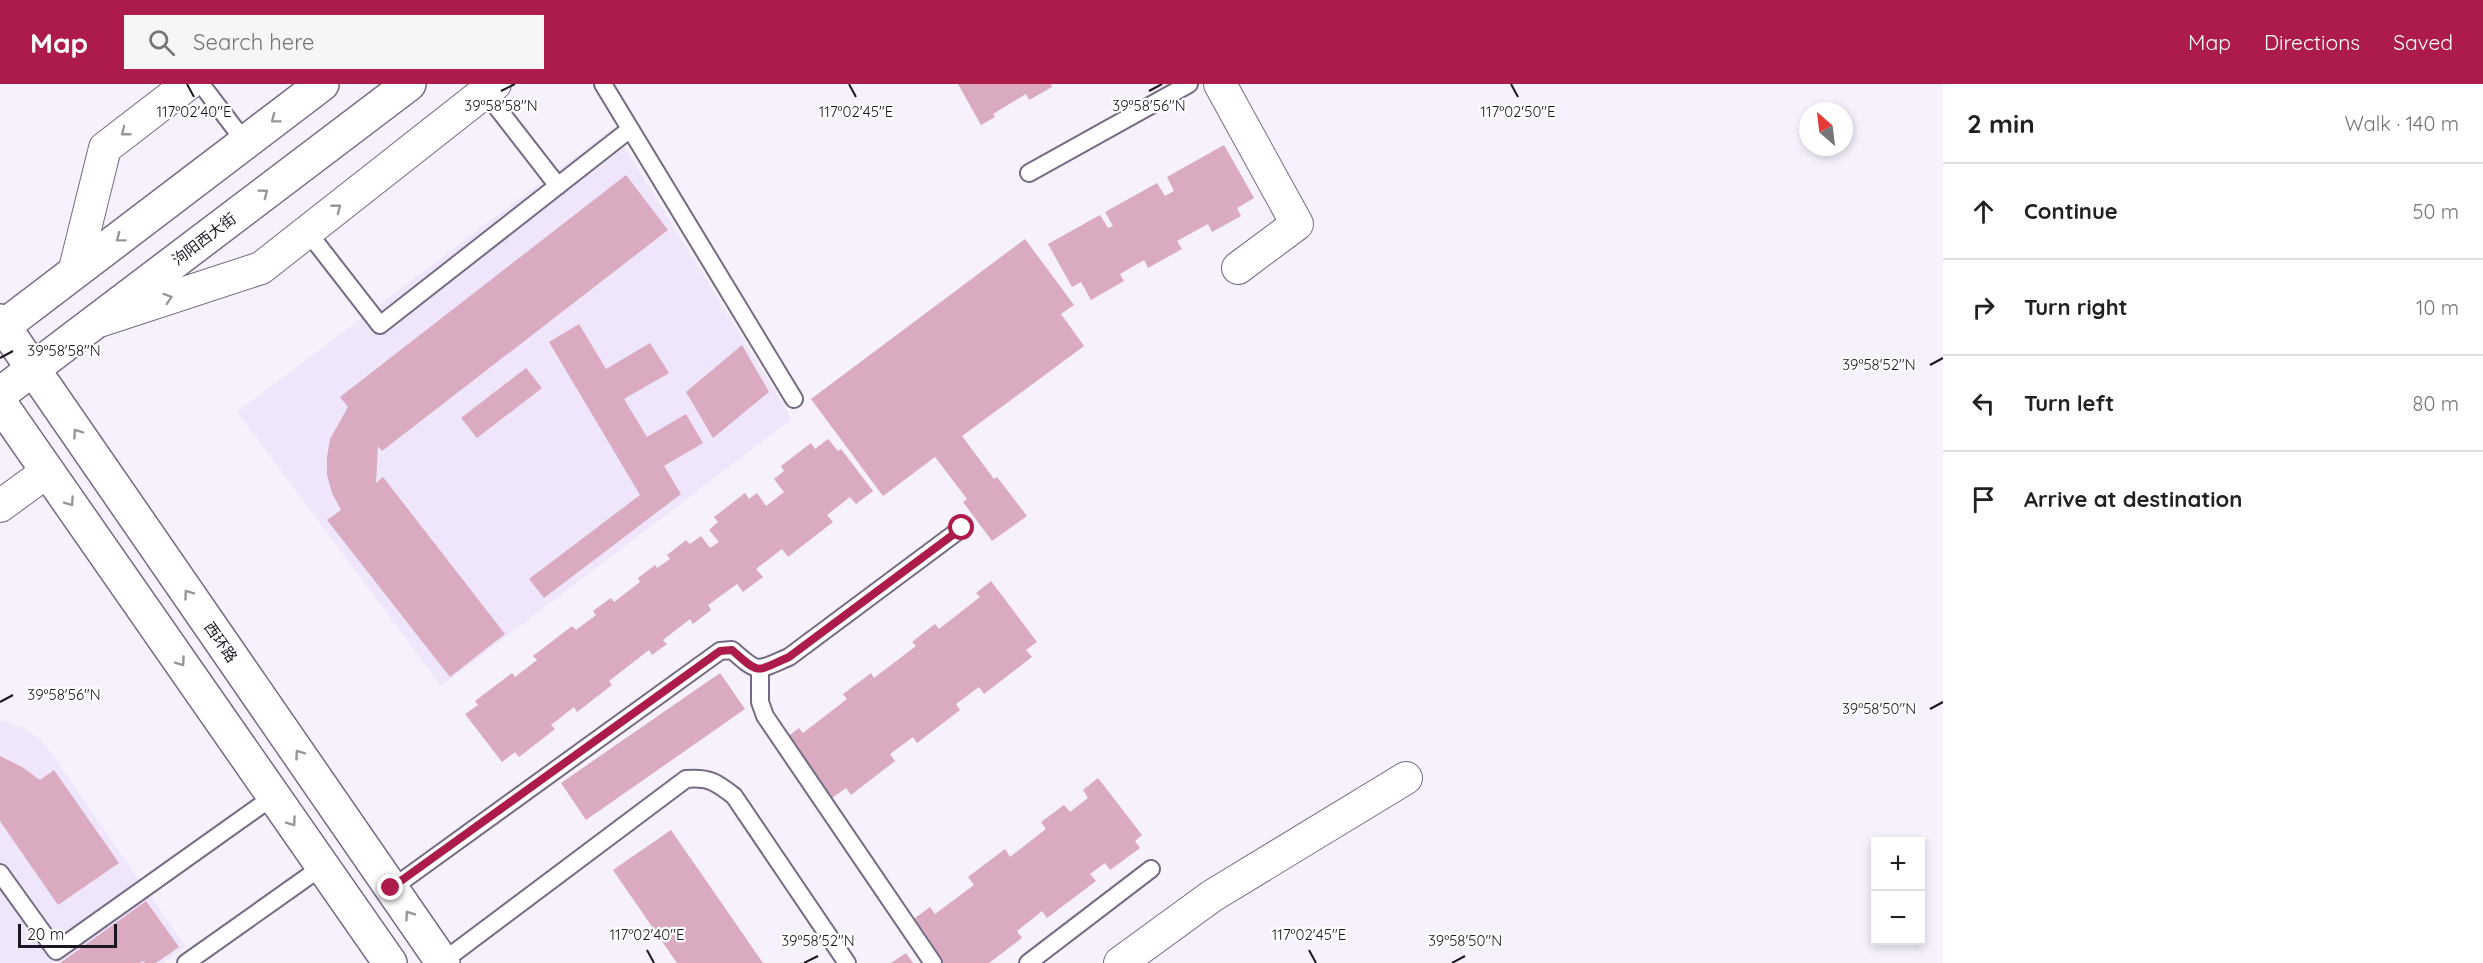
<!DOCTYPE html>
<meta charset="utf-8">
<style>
:root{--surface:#fff;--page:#f6f6f6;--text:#202124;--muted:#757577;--line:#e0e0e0;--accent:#ad1b4b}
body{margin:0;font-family:Quicksand,"Noto Sans SC",sans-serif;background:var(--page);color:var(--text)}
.controls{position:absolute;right:18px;bottom:18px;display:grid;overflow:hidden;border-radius:0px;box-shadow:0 3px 9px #0003}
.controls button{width:54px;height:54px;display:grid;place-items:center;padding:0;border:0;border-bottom:2px solid var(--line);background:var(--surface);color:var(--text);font:30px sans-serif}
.compass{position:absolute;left:1799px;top:18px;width:54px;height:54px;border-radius:50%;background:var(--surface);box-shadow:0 3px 9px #0003;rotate:332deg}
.scale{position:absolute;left:18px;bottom:15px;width:99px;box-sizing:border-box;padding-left:6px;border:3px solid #1b1621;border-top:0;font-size:16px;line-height:21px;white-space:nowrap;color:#1b1621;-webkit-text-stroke:4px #fff;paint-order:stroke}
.stop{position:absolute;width:18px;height:18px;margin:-14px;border:4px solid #ad1b4b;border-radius:50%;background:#fff}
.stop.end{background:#ad1b4b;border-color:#fff;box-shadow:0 2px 6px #0008}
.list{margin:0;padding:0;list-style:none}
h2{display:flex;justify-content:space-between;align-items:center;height:78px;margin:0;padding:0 24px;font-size:26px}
h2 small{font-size:20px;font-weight:400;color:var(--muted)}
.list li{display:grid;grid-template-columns:39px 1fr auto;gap:18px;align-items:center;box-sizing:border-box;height:96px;padding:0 24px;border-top:2px solid var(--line)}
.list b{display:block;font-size:22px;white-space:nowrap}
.list em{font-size:20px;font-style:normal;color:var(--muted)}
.icon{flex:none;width:33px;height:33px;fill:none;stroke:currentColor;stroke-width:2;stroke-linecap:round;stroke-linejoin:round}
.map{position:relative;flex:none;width:1943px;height:879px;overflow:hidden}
header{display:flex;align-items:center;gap:36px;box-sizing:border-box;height:84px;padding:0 30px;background:var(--accent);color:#fff}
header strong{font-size:28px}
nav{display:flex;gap:33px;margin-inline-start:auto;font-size:21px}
.search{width:420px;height:54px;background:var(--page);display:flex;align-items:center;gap:15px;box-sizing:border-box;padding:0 21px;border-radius:0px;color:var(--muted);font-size:22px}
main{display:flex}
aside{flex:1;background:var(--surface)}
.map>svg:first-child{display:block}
.built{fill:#efe6fc}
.building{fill:#d9aac0}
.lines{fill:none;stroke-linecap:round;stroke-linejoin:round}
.lane-casing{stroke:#746a84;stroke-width:20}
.street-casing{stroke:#746a84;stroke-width:34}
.primary-casing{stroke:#746a84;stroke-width:36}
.highway-casing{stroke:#746a84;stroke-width:36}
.lane{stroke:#fff;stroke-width:16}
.street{stroke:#fff;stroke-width:32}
.primary{stroke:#fff;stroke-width:33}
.highway{stroke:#fff;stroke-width:33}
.oneway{stroke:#98969b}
.route{stroke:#ad1b4b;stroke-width:8}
.ticks{fill:none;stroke:#1b1621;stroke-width:2}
.labels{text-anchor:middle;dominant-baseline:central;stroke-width:4.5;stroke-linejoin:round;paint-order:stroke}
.street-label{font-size:15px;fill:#1b1621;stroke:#fff}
.ticks-label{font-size:15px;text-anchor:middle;fill:#1b1621;stroke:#fff;stroke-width:4.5;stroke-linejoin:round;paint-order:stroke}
</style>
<header>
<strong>Map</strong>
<div class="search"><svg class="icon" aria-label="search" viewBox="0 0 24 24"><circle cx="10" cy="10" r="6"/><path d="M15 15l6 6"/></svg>Search here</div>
<nav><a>Map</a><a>Directions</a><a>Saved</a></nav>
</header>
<main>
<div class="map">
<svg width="1943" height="879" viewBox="0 0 1943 879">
<rect width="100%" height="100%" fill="#f6f1fd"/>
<path class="built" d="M613,44L792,335L441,602L237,328Z
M0,636L26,645L44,659L186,863L163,879H0Z"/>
<path class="building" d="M958,0H1051L1052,3L1029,16L1026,10L993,30L995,33L981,41Z
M1224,61L1254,114L1237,124L1241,132L1212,148L1208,140L1177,157L1182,165L1148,184L1144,176L1120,190L1124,197L1091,216L1081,198L1072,203L1048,160L1100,131L1108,144L1113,142L1105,128L1157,99L1165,112L1174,107L1167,93Z
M626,91L668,146L382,367L378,362L376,399L383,393L505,550L450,593L327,436L341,426L332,409L327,391V373L330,355L348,323L340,313Z
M1025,155L1074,221L1061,230L1084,262L962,352L994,395L997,393L1027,432L992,457L963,418L967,415L935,373L883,412L811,315Z
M579,240L606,285L650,259L669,289L624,315L647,353L686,330L703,359L664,382L681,410L544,514L529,495L640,411L549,258Z
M742,261L769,308L713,354L686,308Z
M526,284L542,304L477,354L461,334Z
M828,355L838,367L841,365L873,407L856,420L850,413L827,431L833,438L788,473L782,465L756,485L763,493L743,508L737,500L708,521L711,526L693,540L690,535L663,556L667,560L652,571L649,566L609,597L612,601L577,628L574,623L551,641L555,645L519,673L515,668L502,678L465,630L478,621L475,617L512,589L515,593L537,576L533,572L572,542L576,546L596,531L593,527L611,514L614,518L640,498L638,494L655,481L657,484L670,475L667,471L686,456L690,460L701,452L710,464L719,458L709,446L718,438L714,433L745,409L749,415L757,409L766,422L784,408L774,395L784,387L781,382L811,359L815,365Z
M991,497L1037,558L1026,566L1032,573L984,610L979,603L956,620L960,626L917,659L913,653L890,670L895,677L851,711L846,704L832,714L786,654L799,644L803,649L847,615L843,610L871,589L874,594L916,562L912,558L935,540L939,545L980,513L976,509Z
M720,589L745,625L586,736L561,699Z
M0,672L22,683L40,696L54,686L119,779L58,821L0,737Z
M1098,694L1142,751L1135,757L1140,764L1110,786L1105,779L1090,790L1096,797L1047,834L1042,827L1017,847L1022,854L989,879H943L911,837L930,823L935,830L974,801L968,793L1005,765L1010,773L1046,745L1041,738L1064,721L1070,728L1088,714L1083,706Z
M671,746L763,879H677L613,786Z
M146,817L179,863L156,879H145L143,877L140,879H60Z
M906,869L913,879H891Z"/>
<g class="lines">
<defs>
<path id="lane" d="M201,0L245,58
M603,0L794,315
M485,8L558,102
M1029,89L1189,0
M307,147L380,241L629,46
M760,585V618L765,632L933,879
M0,789L56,867L274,712
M391,805L720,567L732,566C759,590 756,587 789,573L962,444
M442,878L686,695C709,693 716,698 734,712L847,879
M186,879L323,782
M1028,879L1151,785"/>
<path id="street" d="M1220,0L1297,140L1238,184
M74,189L105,64L188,0
M102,236L261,184L495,0
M0,422L48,387
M1120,879L1212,812L1406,694"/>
<path id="primary" d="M0,237L443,879
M0,319L390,879"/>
<path id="highway" d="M0,245L322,0
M0,310L409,0"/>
</defs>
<use href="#lane" class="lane-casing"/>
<use href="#street" class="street-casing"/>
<use href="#primary" class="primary-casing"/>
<use href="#highway" class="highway-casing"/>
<use href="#lane" class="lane"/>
<use href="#street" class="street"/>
<use href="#primary" class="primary"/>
<use href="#highway" class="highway"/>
</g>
<defs><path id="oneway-chevron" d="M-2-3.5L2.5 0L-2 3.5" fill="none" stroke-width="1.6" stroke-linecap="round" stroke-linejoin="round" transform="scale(1.5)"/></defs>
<g class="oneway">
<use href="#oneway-chevron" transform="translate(275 35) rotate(143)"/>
<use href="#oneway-chevron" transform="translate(125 48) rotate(142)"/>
<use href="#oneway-chevron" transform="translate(264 109) rotate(-37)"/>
<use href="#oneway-chevron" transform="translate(337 124) rotate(-38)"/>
<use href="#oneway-chevron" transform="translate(120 154) rotate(143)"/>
<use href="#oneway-chevron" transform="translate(168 214) rotate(-18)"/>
<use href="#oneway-chevron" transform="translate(77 349) rotate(-125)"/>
<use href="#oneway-chevron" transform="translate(70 418) rotate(55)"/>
<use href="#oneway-chevron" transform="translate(188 510) rotate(-125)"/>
<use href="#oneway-chevron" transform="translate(181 578) rotate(55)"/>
<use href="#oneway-chevron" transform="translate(299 670) rotate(-125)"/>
<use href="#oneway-chevron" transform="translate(292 738) rotate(55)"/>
<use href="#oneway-chevron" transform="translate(409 831) rotate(-125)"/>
</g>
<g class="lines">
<path class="route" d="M391,804L720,567L732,566C760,591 755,588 789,573L962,444"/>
</g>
<path class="ticks" d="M187,0L194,13M849,0L856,13M1511,0L1518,13M501,7L515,0M1149,7L1162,0M0,274L13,267M1930,281L1943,274M0,618L13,611M1930,625L1943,618M647,866L654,879M1309,866L1316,879M804,879L818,872M1452,879L1465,872"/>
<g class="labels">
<g class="street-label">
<text transform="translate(204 155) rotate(-37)">泃阳西大街</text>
<text transform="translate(221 558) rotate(55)">西环路</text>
</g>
</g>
<g class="ticks-label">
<text x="501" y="27">39°58'58"N</text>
<text x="1149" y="27">39°58'56"N</text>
<text x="194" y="33">117°02'40"E</text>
<text x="856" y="33">117°02'45"E</text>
<text x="1518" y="33">117°02'50"E</text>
<text x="64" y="272">39°58'58"N</text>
<text x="1879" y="286">39°58'52"N</text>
<text x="64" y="616">39°58'56"N</text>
<text x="1879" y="630">39°58'50"N</text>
<text x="647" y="856">117°02'40"E</text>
<text x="1309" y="856">117°02'45"E</text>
<text x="818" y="862">39°58'52"N</text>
<text x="1465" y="862">39°58'50"N</text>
</g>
</svg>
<div class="controls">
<button>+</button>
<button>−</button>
</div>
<svg class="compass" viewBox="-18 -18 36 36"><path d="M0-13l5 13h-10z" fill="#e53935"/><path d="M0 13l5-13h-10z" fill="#757577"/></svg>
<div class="scale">20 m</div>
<div class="stop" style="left:962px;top:444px"></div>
<div class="stop end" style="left:391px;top:804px"></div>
</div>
<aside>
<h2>2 min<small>Walk · 140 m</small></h2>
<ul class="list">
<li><svg class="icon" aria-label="ahead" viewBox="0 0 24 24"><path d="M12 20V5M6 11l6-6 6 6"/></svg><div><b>Continue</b></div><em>50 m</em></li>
<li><svg class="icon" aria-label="right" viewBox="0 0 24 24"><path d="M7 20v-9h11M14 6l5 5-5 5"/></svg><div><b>Turn right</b></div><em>10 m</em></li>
<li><svg class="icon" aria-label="left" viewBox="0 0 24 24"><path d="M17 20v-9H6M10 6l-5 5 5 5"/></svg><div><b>Turn left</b></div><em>80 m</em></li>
<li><svg class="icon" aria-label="arrive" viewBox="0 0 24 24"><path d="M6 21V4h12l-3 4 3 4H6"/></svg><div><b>Arrive at destination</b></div></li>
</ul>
</aside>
</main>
